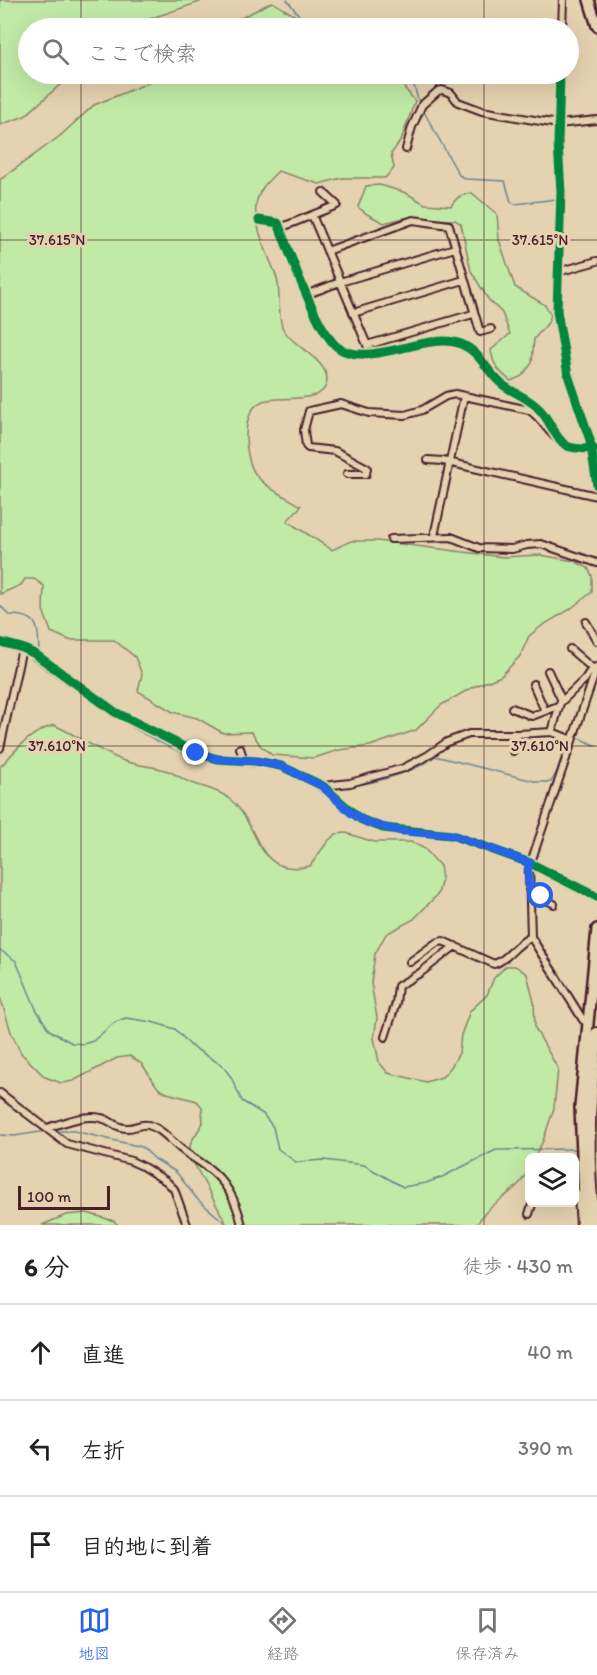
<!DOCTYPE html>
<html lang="ja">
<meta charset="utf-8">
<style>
:root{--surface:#fff;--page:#f6f6f6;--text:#222;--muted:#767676;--line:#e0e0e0;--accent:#2563eb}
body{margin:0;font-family:Itim,"Klee One",sans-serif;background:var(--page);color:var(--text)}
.controls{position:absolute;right:18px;bottom:18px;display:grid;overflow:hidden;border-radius:9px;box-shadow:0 6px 24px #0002}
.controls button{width:54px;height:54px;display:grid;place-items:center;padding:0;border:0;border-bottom:2px solid var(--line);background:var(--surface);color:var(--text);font:30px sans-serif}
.scale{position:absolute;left:18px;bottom:15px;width:92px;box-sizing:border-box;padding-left:6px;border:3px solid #4a1f2b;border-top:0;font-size:16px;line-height:21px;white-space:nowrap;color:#4a1f2b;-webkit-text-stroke:4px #e5d2b0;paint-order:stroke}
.stop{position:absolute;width:18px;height:18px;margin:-14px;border:4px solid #2563eb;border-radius:50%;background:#fff}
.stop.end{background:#2563eb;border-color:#fff;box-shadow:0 2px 6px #0008}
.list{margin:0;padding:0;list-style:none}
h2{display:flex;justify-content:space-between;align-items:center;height:78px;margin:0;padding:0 24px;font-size:26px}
h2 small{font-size:20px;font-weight:400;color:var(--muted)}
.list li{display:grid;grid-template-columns:39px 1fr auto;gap:18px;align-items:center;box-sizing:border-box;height:96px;padding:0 24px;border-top:2px solid var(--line)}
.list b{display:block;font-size:22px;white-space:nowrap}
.list em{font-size:20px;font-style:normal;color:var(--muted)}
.icon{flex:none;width:33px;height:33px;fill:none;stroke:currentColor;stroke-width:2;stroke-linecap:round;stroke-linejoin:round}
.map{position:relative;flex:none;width:597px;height:1225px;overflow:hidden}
.search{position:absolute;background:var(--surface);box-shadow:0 6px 24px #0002;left:18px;right:18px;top:18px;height:66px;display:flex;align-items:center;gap:15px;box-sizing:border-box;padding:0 21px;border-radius:33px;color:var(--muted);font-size:22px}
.sheet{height:366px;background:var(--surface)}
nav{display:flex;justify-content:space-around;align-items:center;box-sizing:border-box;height:84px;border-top:2px solid var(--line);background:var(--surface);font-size:16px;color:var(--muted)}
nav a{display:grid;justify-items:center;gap:3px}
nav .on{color:var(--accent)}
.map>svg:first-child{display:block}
.green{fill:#c1eaa6;stroke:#868468;stroke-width:1.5}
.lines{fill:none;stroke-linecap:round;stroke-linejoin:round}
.stream{stroke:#678692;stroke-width:1.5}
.street-casing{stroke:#4a1f2b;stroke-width:10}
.secondary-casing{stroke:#4a1f2b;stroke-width:14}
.highway-casing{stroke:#4a1f2b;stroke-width:16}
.street{stroke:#e5d2b0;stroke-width:6}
.secondary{stroke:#e5d2b0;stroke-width:9}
.highway{stroke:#e5d2b0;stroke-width:12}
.cycleway-casing{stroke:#e5d2b0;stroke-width:13}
.cycleway{stroke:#00873e;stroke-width:9}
.route{stroke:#2563eb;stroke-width:8}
.ticks{fill:none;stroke:#4a1f2b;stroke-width:1.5;stroke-opacity:0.45}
.ticks-label{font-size:15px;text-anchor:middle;fill:#4a1f2b;stroke:#e5d2b0;stroke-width:6;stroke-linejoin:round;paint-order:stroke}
</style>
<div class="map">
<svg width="597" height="1225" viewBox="0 0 597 1225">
<rect width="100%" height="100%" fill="#e5d2b0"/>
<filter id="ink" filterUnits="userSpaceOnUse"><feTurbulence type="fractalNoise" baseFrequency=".0167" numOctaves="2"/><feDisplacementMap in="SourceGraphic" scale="12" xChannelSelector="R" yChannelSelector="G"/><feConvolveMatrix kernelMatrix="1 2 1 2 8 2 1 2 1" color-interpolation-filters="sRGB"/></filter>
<g filter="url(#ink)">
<path class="green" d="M0,0H200V2L122,28H28V74H72L25,116L0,125Z
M272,2L316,28H227L231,23Z
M170,74H393L415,101L401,140L391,154L394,168L385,178H342L319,184L278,171C269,180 260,188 257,200C252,215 263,244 269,258C272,266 277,275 278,284C280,296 278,319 283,329C293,347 327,359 327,380C326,406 278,395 263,401C239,410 244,459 256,475C267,489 287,497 301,506L287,521L332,550L351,541H377L503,557L540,555L574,561L588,568L592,576V592L569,610L543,625L529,636L520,656L501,676L473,687L441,705L416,730L370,746L339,750L314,758L272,755L260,745L252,732L223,733L197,718L173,712L138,691L142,674L135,657L114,640H69L51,632L43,610L44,586L34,579H25L21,585L0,594V180L60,136L94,105Z
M380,185L406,193L425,204L451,206C457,197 461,194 472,193L497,214L499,240L515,287L545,305L551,315L547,324L534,339L532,363L522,376L511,381C499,372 493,365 491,350L510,334L502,313L488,299L471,271L461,224L455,220L404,218L384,223L367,214L358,207L366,186Z
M54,725C78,736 99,751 124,761C138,766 154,766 168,771C176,774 182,779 189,782C201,787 216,789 227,797C262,822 252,879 310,866L328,841L336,834L346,833L374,842H411L425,849L440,866L442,879L438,894L414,919L386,934L375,954L371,983L377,1018L374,1038L379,1062L388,1073L426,1082L442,1077L451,1067L459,1053L461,1035L470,1011L487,995L494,978L506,966H515L527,974L534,1002L535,1028L558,1069L554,1108L543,1141L534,1157L530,1158C529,1186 502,1195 485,1213C482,1216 479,1221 477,1225H227L189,1154L191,1142L203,1123L202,1107L197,1101L167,1093L158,1088L142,1064L130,1056L117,1058L73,1081L61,1083L45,1077L21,1053L11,1032L0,997V767C17,749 29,733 54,725Z
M87,1213L114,1221L118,1225H42L66,1215Z"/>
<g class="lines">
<path class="stream" d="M287,0L302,19L314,20L336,28
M407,74L413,82L419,103
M423,110L459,175L466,179L505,181L511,202L515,204L557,199
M561,309C567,357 581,404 597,450
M0,605L9,615C38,615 38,624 39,651
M31,659C85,696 138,738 201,760C224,768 250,764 274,769C292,773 311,785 327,796L328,794
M579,738L597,746
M337,787C363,787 416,773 435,756L538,782H551L557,771L566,743
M0,950L16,961L36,1009L49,1030L72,1043L83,1044L93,1041L115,1022L126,1018L152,1022L175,1029L191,1046L222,1065L231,1077L242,1101L263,1114L273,1127L278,1149L296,1162L324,1160L364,1165L403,1187L426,1183L442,1177L496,1150L579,1149
M55,1131H74L142,1147L155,1159L176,1172L198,1200L223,1221L225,1225
M0,1135L14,1136L47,1131"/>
<defs>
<path id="street" d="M562,28L563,0
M560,74L558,144L561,192L557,311L568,375L590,440L597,485
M406,149L412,127L422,105L438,91L442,90L451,93L458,102L482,111L499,114L558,124L597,120
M312,215L367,345L473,314
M259,220L278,223C289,251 316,328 336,346C366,371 428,330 461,344C481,352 486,372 503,385C515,394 530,398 540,410C550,420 555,439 567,446C576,450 585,448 594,449
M280,228L337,205L323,192
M327,251L413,220L449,225L480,332L491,329
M558,272L597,261
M308,294L340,282L455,248
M353,313L464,280
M428,460L443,461L597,496
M347,474H366L367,468L335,451L308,448L306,446L304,430L309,411L341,404L369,413L405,415L422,410L446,396L455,394L529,410C542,418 547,432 559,440
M434,536L464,396
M391,539L451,537L479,548L512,549L527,545L541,544L597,563
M586,622L597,641
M0,642L22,648L35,654L115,712L196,753L218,759L256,761L281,766L323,786L360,819L383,828L452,835L460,838L530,863L597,897
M570,649L592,668
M548,671L562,701
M533,684L545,711
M512,708L532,716L558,706
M552,732L560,703L585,679L592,668L597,667
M0,748L22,648
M240,748L244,761
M513,751L517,734
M323,786L350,783L404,768L427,756L447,742L469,734H518L552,732L572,740
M529,890L554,904
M410,962L436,943L443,941L494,964C508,960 516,943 531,937
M589,1023L583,1020L531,937L529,868L597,667
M385,1037L396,1003L398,986L420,973L455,946
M0,1093L67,1144L131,1161L142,1166L166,1181L174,1189L187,1225
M47,1128C63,1123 84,1114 101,1118C111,1120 114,1127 126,1128C134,1129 140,1123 148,1125C161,1128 171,1141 181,1149C188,1155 196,1159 204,1165C226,1180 236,1200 242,1225
M574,1188L578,1197L580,1225
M529,1214L533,1202"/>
<path id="secondary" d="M589,0L597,26
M585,1225L580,1107L597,929"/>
<path id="highway" d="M594,1225C585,1162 588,1097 597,1034"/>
</defs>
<use href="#street" class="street-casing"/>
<use href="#secondary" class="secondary-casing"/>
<use href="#highway" class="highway-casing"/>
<use href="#street" class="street"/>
<use href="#secondary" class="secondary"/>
<use href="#highway" class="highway"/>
<defs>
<path id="cycleway" d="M560,74L558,144L561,192L557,311L568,375L590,440L597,485
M259,220L278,223C289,251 316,328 336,346C366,371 428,330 461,344C481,352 486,372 503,385C515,394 530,398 540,410C550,420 555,439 567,446C576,450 585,448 594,449
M0,642L22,648L35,654L115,712L196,753L218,759L256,761L281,766L323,786L360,819L383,828L452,835L460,838L530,863L597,897"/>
</defs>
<use href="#cycleway" class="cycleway-casing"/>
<use href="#cycleway" class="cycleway"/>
</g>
</g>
<g class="lines" filter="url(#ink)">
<path class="route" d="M196,753L218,759L256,761L281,766L322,786L351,813L368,823L399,831L452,835L530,863L528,868L529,890L541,896"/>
</g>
<path class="ticks" d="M81,0V28M484,0V28M81,74V1225M484,74V1225M0,240H597M0,746H597"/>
<g class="ticks-label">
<text x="57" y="245">37.615°N</text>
<text x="540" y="245">37.615°N</text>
<text x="57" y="751">37.610°N</text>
<text x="540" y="751">37.610°N</text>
</g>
</svg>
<div class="controls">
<button><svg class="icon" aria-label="layers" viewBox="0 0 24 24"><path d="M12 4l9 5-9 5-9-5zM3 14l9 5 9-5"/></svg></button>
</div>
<div class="scale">100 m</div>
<div class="stop" style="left:541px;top:896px"></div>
<div class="stop end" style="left:196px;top:753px"></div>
<div class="search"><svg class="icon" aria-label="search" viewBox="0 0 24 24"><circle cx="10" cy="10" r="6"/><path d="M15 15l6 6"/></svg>ここで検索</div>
</div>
<section class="sheet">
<h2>6 分<small>徒歩 · 430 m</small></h2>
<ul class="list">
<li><svg class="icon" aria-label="ahead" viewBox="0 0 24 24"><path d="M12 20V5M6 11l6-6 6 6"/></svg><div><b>直進</b></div><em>40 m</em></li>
<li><svg class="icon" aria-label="left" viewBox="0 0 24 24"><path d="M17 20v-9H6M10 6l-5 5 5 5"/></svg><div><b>左折</b></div><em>390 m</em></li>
<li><svg class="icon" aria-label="arrive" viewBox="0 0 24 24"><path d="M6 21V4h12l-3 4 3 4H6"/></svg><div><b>目的地に到着</b></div></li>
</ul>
</section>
<nav>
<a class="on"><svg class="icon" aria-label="map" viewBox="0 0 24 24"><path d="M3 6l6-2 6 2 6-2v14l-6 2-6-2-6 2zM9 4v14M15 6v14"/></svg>地図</a>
<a><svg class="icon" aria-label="directions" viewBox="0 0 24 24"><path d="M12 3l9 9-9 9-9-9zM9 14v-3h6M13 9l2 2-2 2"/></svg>経路</a>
<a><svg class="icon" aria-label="saved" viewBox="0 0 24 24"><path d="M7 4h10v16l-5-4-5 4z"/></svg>保存済み</a>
</nav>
